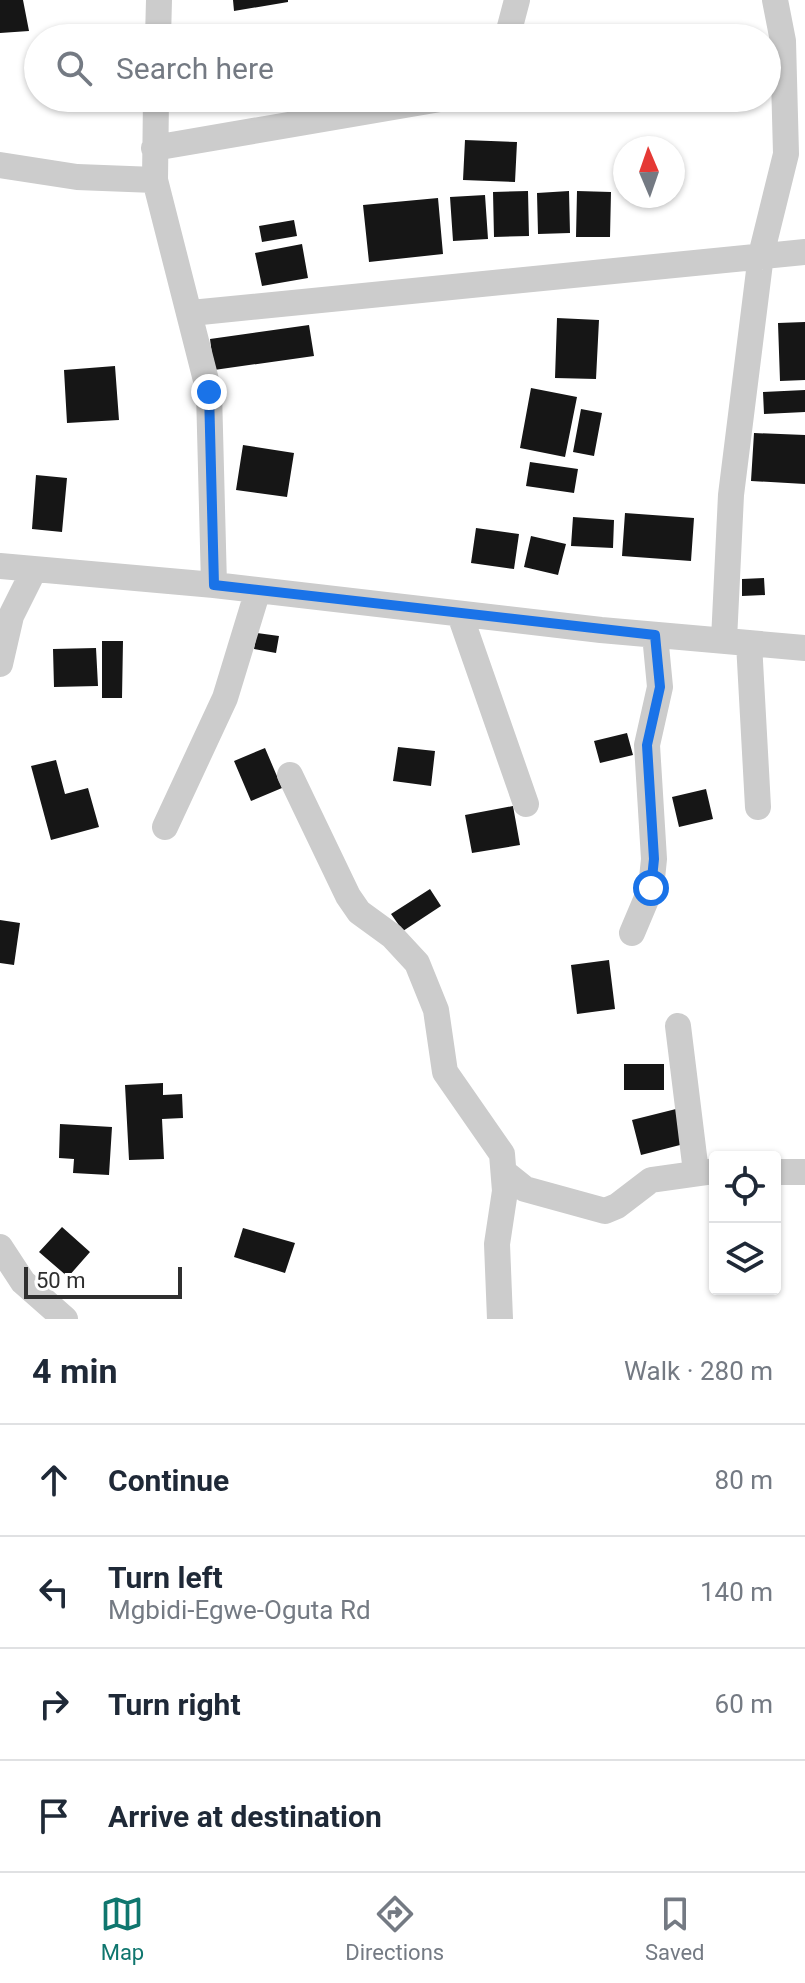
<!DOCTYPE html>
<meta charset="utf-8">
<style>
:root{--surface:#fff;--page:#f6f6f7;--text:#1f2937;--muted:#747a83;--line:#e0e1e3;--accent:#0f766e}
body{margin:0;font-family:Roboto,sans-serif;background:var(--page);color:var(--text)}
.controls{position:absolute;right:24px;bottom:24px;display:grid;overflow:hidden;border-radius:8px;box-shadow:0 2px 6px #0004}
.controls button{width:72px;height:72px;display:grid;place-items:center;padding:0;border:0;border-bottom:2px solid var(--line);background:var(--surface);color:var(--text);font:40px sans-serif}
.compass{position:absolute;left:613px;top:136px;width:72px;height:72px;border-radius:50%;background:var(--surface);box-shadow:0 2px 6px #0004;rotate:358deg}
.scale{position:absolute;left:24px;bottom:20px;width:158px;box-sizing:border-box;padding-left:8px;border:4px solid #2f2f2f;border-top:0;font-size:22px;line-height:28px;white-space:nowrap;color:#2f2f2f;-webkit-text-stroke:6px #fff;paint-order:stroke}
.stop{position:absolute;width:24px;height:24px;margin:-18px;border:6px solid #1a73e8;border-radius:50%;background:#fff}
.stop.end{background:#1a73e8;border-color:#fff;box-shadow:0 2px 8px #0008}
.list{margin:0;padding:0;list-style:none}
h2{display:flex;justify-content:space-between;align-items:center;height:104px;margin:0;padding:0 32px;font-size:34px}
h2 small{font-size:26px;font-weight:400;color:var(--muted)}
.list li{display:grid;grid-template-columns:52px 1fr auto;gap:24px;align-items:center;box-sizing:border-box;height:112px;padding:0 32px;border-top:2px solid var(--line)}
.list b{display:block;font-size:30px;white-space:nowrap}
.list p{margin:0;font-size:26px;white-space:nowrap;color:var(--muted)}
.list em{font-size:26px;font-style:normal;color:var(--muted)}
.icon{flex:none;width:44px;height:44px;fill:none;stroke:currentColor;stroke-width:2;stroke-linecap:round;stroke-linejoin:round}
.map{position:relative;flex:none;width:805px;height:1319px;overflow:hidden}
.search{position:absolute;background:var(--surface);box-shadow:0 2px 6px #0004;left:24px;right:24px;top:24px;height:88px;display:flex;align-items:center;gap:20px;box-sizing:border-box;padding:0 28px;border-radius:44px;color:var(--muted);font-size:30px}
.sheet{height:552px;background:var(--surface)}
nav{display:flex;justify-content:space-around;align-items:center;box-sizing:border-box;height:112px;border-top:2px solid var(--line);background:var(--surface);font-size:22px;color:var(--muted)}
nav a{display:grid;justify-items:center;gap:4px}
nav .on{color:var(--accent)}
.map>svg:first-child{display:block}
.building{fill:#161616}
.lines{fill:none;stroke-linecap:round;stroke-linejoin:round}
.minor{stroke:#ccc;stroke-width:26}
.route{stroke:#1a73e8;stroke-width:10}
</style>
<div class="map">
<svg width="805" height="1319" viewBox="0 0 805 1319">
<rect width="100%" height="100%" fill="#fff"/>
<path class="building" d="M0,0H23L29,31L0,33Z
M233,0H288V2L234,11Z
M465,140L517,142L515,182L463,180Z
M528,191L529,236L494,237L493,192Z
M569,191L570,233L538,234L537,193Z
M577,191L611,192L610,237H576Z
M485,195L488,239L453,241L450,197Z
M438,198L443,254L369,262L363,205Z
M294,220L297,236L262,242L259,226Z
M302,244L308,278L262,286L255,253Z
M557,318L599,320L596,379L555,378Z
M805,322V380L780,381L778,323Z
M309,325L314,356L214,370L210,339Z
M115,366L119,420L67,423L64,370Z
M531,388L577,397L565,457L520,448Z
M805,390V412L764,414L763,392Z
M581,409L602,413L594,456L573,452Z
M754,433L805,435V484L751,481Z
M243,445L294,453L287,497L236,490Z
M530,462L578,469L574,493L526,486Z
M36,475L67,478L62,532L32,529Z
M625,513L694,518L691,561L622,556Z
M573,517L614,520L613,548L571,546Z
M476,528L519,534L514,569L471,563Z
M531,536L566,544L558,575L524,567Z
M764,578L765,595L742,596V579Z
M257,633L279,636L276,653L254,649Z
M102,641H123L122,698H102Z
M96,648L98,686L54,687L53,649Z
M627,733L633,755L600,763L594,741Z
M398,747L435,751L431,786L393,781Z
M265,748L282,788L251,801L234,761Z
M56,760L65,794L88,788L99,827L51,840L31,766Z
M706,789L713,819L679,827L672,797Z
M513,806L520,845L472,853L465,815Z
M430,889L441,906L403,931L391,914Z
M0,920L20,923L14,965L0,963Z
M609,960L615,1009L577,1014L571,965Z
M624,1064H664V1090H624Z
M163,1083V1095L182,1094L183,1118L162,1119L164,1159L129,1160L125,1085Z
M676,1109L684,1144L641,1155L632,1120Z
M60,1124L112,1127L109,1175L73,1173L74,1159L59,1158Z
M62,1227L90,1252L68,1277L39,1252Z
M243,1228L295,1243L285,1273L234,1257Z"/>
<g class="lines">
<path class="minor" d="M158,38L159,0
M507,38L517,0
M156,98L155,180L209,392L214,585
M154,148L446,98
M0,165L77,177L155,180
M191,313L805,252
M0,566L214,585L601,630L805,648
M460,615L526,804
M724,640L731,495L761,255L786,154L783,41L775,0
M749,643L758,807
M0,664L11,616L34,570
M290,775L348,896L359,912L392,936L417,963L436,1010L445,1072L502,1154L505,1191L497,1244L500,1319
M165,827L225,698L258,590
M632,933L651,888L654,859L647,745L660,687L655,635
M678,1026L696,1172
M775,1172H805
M505,1173L525,1189L605,1211L617,1206L651,1180L715,1171
M0,1247L23,1282L65,1319"/>
</g>
<g class="lines">
<path class="route" d="M209,392L214,585L655,635L660,687L647,745L654,859L651,888"/>
</g>
</svg>
<div class="controls">
<button><svg class="icon" aria-label="locate" viewBox="0 0 24 24"><circle cx="12" cy="12" r="6"/><path d="M12 2v4M12 18v4M2 12h4M18 12h4"/></svg></button>
<button><svg class="icon" aria-label="layers" viewBox="0 0 24 24"><path d="M12 4l9 5-9 5-9-5zM3 14l9 5 9-5"/></svg></button>
</div>
<svg class="compass" viewBox="-18 -18 36 36"><path d="M0-13l5 13h-10z" fill="#e53935"/><path d="M0 13l5-13h-10z" fill="#747a83"/></svg>
<div class="scale">50 m</div>
<div class="stop" style="left:651px;top:888px"></div>
<div class="stop end" style="left:209px;top:392px"></div>
<div class="search"><svg class="icon" aria-label="search" viewBox="0 0 24 24"><circle cx="10" cy="10" r="6"/><path d="M15 15l6 6"/></svg>Search here</div>
</div>
<section class="sheet">
<h2>4 min<small>Walk · 280 m</small></h2>
<ul class="list">
<li><svg class="icon" aria-label="ahead" viewBox="0 0 24 24"><path d="M12 20V5M6 11l6-6 6 6"/></svg><div><b>Continue</b></div><em>80 m</em></li>
<li><svg class="icon" aria-label="left" viewBox="0 0 24 24"><path d="M17 20v-9H6M10 6l-5 5 5 5"/></svg><div><b>Turn left</b><p>Mgbidi-Egwe-Oguta Rd</p></div><em>140 m</em></li>
<li><svg class="icon" aria-label="right" viewBox="0 0 24 24"><path d="M7 20v-9h11M14 6l5 5-5 5"/></svg><div><b>Turn right</b></div><em>60 m</em></li>
<li><svg class="icon" aria-label="arrive" viewBox="0 0 24 24"><path d="M6 21V4h12l-3 4 3 4H6"/></svg><div><b>Arrive at destination</b></div></li>
</ul>
</section>
<nav>
<a class="on"><svg class="icon" aria-label="map" viewBox="0 0 24 24"><path d="M3 6l6-2 6 2 6-2v14l-6 2-6-2-6 2zM9 4v14M15 6v14"/></svg>Map</a>
<a><svg class="icon" aria-label="directions" viewBox="0 0 24 24"><path d="M12 3l9 9-9 9-9-9zM9 14v-3h6M13 9l2 2-2 2"/></svg>Directions</a>
<a><svg class="icon" aria-label="saved" viewBox="0 0 24 24"><path d="M7 4h10v16l-5-4-5 4z"/></svg>Saved</a>
</nav>
